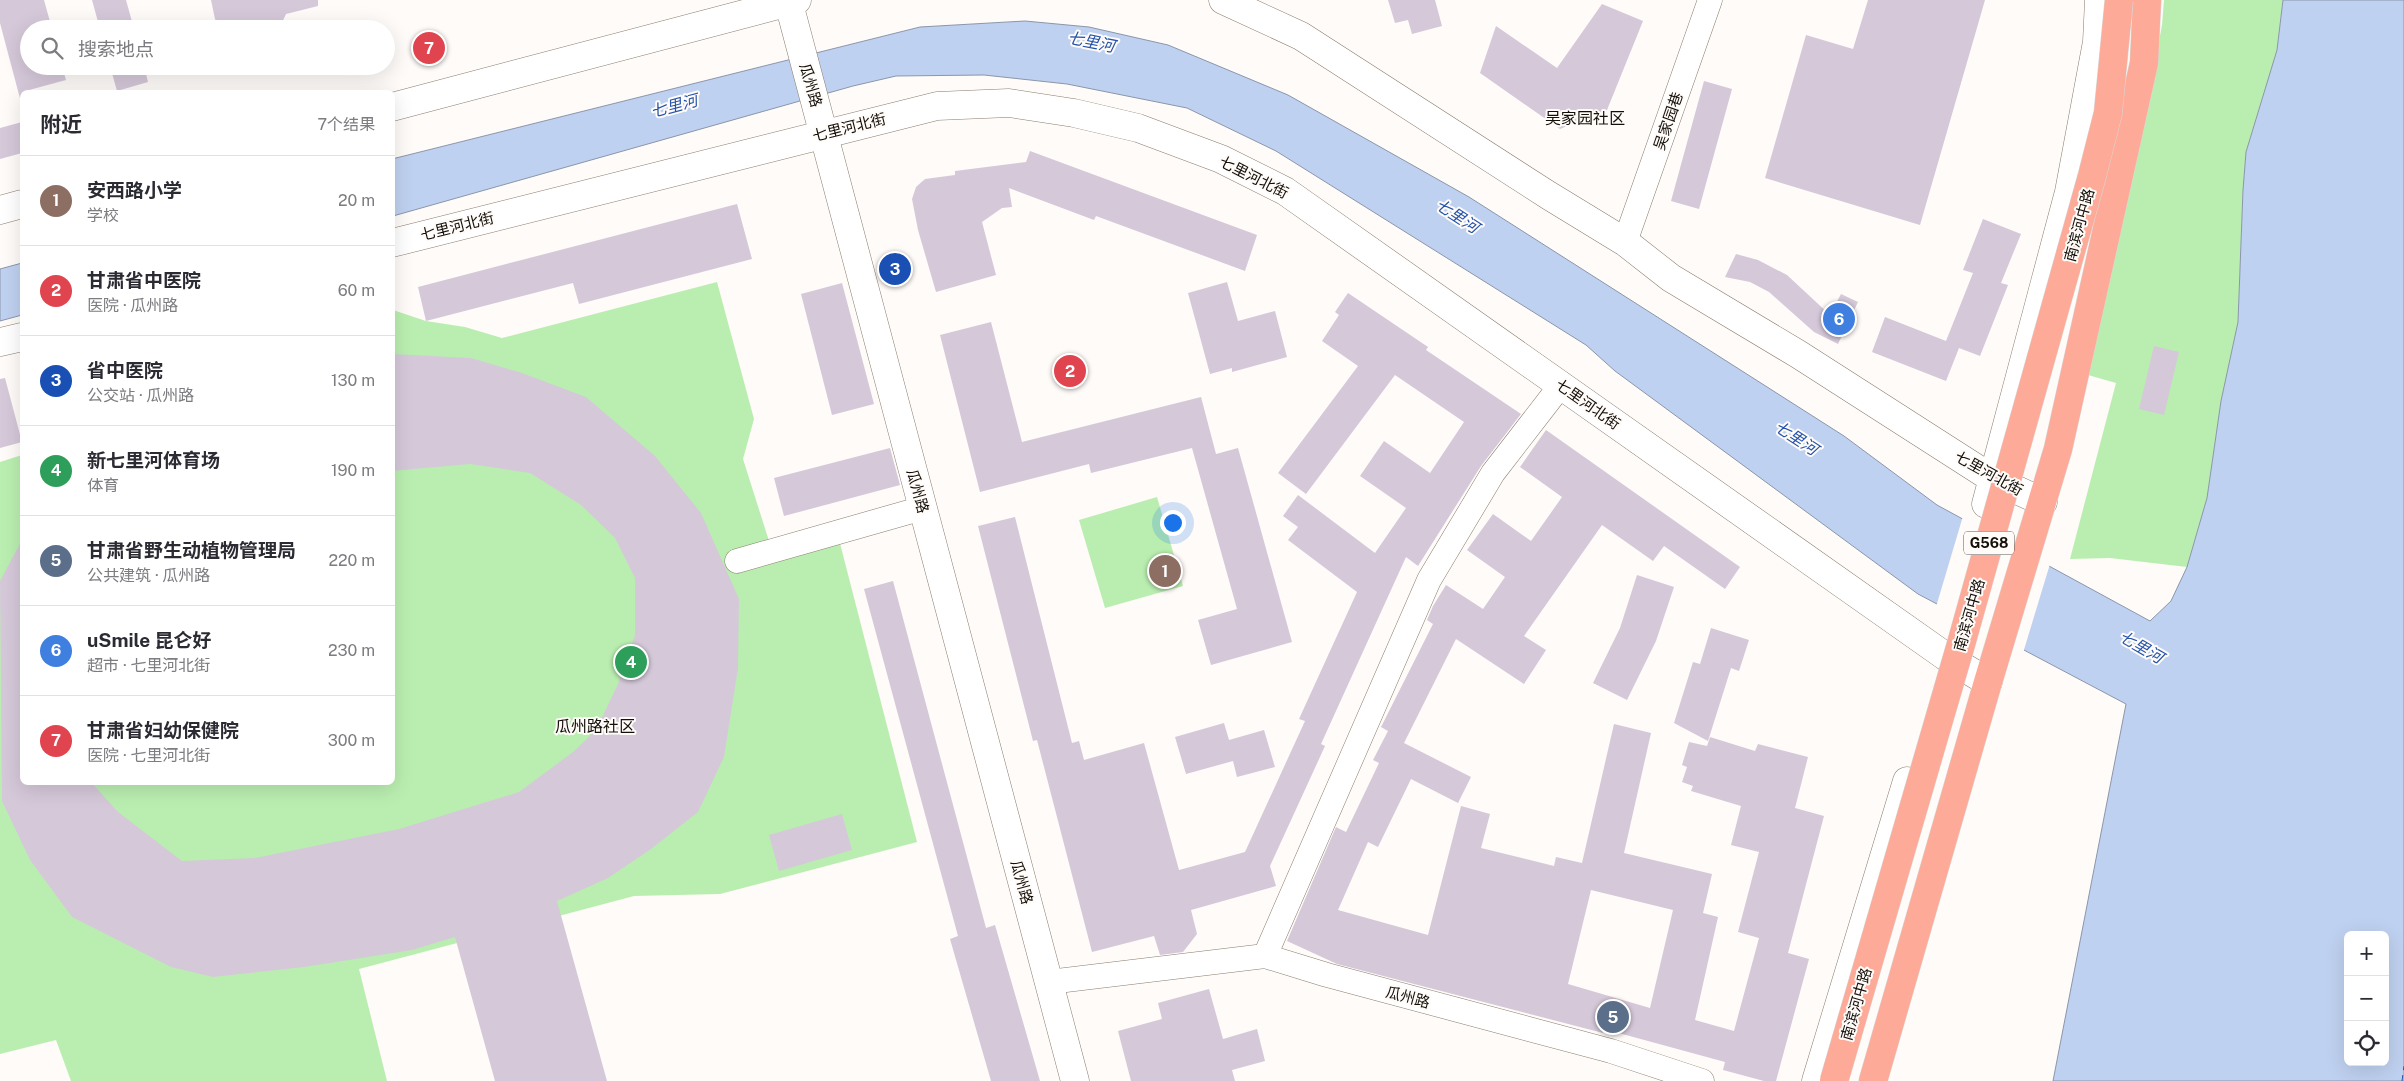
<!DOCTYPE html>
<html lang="zh">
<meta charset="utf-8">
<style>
:root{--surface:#fff;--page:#f7f7f7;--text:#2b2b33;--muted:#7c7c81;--line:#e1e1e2;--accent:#075c8e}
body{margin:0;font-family:"Public Sans","Noto Sans SC",sans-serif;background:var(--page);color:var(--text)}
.controls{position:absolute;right:15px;bottom:15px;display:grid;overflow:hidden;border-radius:8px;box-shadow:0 5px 20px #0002}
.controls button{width:45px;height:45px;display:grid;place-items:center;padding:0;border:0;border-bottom:1px solid var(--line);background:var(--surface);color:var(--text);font:25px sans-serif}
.you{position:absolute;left:1172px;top:522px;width:18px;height:18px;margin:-12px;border:4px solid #fff;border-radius:50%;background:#1a73e8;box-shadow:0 0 0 8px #1a73e833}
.badge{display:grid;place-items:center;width:32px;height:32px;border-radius:50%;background:var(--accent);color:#fff;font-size:16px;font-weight:700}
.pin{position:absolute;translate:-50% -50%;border:2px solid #fff;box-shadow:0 1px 5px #0006}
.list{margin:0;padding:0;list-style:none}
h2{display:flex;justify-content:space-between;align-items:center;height:65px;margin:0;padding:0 20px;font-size:21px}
h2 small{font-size:16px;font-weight:400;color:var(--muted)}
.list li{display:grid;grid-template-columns:32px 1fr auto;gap:15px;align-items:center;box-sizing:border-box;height:90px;padding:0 20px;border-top:1px solid var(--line)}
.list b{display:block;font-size:19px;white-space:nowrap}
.list p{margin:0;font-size:16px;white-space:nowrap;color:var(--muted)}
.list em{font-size:16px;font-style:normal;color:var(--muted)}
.icon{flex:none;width:28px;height:28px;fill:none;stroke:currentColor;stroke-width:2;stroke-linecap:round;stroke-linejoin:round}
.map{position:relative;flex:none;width:2404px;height:1081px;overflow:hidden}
.search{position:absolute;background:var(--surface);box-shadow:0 5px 20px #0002;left:20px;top:20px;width:375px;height:55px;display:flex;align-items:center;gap:12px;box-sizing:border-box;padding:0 18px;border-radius:28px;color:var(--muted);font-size:19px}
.panel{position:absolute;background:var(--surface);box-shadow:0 5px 20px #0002;left:20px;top:90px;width:375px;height:695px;border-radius:8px}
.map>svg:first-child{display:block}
.green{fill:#baeeb0}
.water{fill:#bfd1f0;stroke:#8b96aa;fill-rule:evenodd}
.pier{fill:#fefbf8}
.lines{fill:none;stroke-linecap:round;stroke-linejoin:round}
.ferry{stroke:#2452aa;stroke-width:1;stroke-dasharray:6 5;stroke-linecap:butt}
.building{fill:#d5c8d9;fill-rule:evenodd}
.minor-casing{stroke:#8b7d6e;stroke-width:25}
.tertiary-casing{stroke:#8b7d6e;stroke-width:29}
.trunk-casing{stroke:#d9d8d7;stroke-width:29}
.minor{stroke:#fff;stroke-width:24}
.tertiary{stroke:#fff;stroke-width:28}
.trunk{stroke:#feaa98;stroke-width:28}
.trunk-bridge-casing{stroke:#d9d8d7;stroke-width:29;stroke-linecap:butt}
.trunk-bridge{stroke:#feaa98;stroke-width:28}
.labels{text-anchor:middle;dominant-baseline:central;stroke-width:4;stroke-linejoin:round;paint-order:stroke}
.shield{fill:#fefbf8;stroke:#5a5550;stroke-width:1}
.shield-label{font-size:14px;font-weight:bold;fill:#130e08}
.street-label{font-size:15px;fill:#130e08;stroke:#fefbf8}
.water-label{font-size:16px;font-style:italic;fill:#2452aa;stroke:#fefbf8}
.neighbourhood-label{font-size:16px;fill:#130e08;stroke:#fefbf8}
</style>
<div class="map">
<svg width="2404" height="1081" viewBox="0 0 2404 1081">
<rect width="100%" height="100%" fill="#fefbf8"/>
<path class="green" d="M2164,0H2283L2277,50L2246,152L2243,190L2238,322L2221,401L2207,498L2187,567L2110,558L2070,559L2116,383L2088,375L2147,104L2162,25Z
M717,282L754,419L743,459L769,541L835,524L917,842L720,894L634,896L359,969L387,1081H71L56,1040L0,1054V462L22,455V782H392L393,310L426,321L465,327L502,338Z
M1157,497L1183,586L1105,608L1079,520Z"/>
<path class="water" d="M2283,0H2404V1081H2053L2126,704L1918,594L1615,371L1586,345L1276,151L1187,108L1067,84L984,75L896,76L853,86L393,216L392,159L920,27L1025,21L1089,27L1168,45L1288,95L1469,197L1844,436L1937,505L2150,621L2171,601L2187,567L2207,498L2221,401L2238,322L2243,190L2246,152L2277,50ZM2348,935H2385V1062H2348Z
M22,263V315L0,321V269Z"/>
<path class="pier" d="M1963,516L2050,564L2023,653L1936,607Z"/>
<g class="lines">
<path class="ferry" d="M2402,1081L2404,1066"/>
</g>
<path class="building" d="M0,0H44L52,29H29V66H62L66,80L29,90V92H22V106L0,23Z
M92,0H126L134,29H100Z
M211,0H318V6L286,14L279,29H220L215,19Z
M1388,0H1435L1442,26L1412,34L1408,20L1395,23Z
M1868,0H1985L1920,225L1765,178L1806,35L1853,49Z
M1602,4L1643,21L1607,110L1560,129L1480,73L1496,26L1557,68Z
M110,66H144L148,82L117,91Z
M1704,81L1732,89L1699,209L1671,201Z
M22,122V153L0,159V128Z
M1030,151L1257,235L1245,271L1096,216L1094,220L1009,188L1012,207L1002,208L982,222L996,275L936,292L918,230L912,199L916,187L925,179L955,175V171L1026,162Z
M737,204L752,259L579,304L573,283L426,321L418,287Z
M1983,219L2021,234L2001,283L2008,285L1980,356L1959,348L1946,381L1872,352L1885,317L1946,341L1973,273L1963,270Z
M1736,254L1758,260L1787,275L1830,315L1841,294L1858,302L1838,344L1814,332L1769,292L1750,282L1725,277Z
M1227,282L1238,321L1275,311L1287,357L1232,372V368L1210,374L1188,293Z
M842,283L874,404L832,415L801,294Z
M1348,293L1428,347L1426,350L1521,414L1481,466L1418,566L1406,557L1321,744L1325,746L1270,866L1276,886L1191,910L1197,934L1183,952L1160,955L1154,936L1092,952L1037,740L1033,741L978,526L1015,517L1072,743L1079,741L1084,760L1144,743L1179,870L1245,852L1305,721L1299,719L1357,592L1288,540L1298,527L1283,516L1298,495L1375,553L1406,508L1360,476L1384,441L1430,473L1464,422L1395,375L1306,494L1278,473L1358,366L1322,341L1339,315L1335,312Z
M991,322L1022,442L1201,397L1216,454L1238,448L1292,642L1211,665L1198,620L1237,609L1192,448L1091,473L1089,464L980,492L940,335Z
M2154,346L2179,352L2164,415L2139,409Z
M392,354L471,358L522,373L586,397L655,456L701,513L739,599L738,668L724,757L698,812L651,849L608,878L557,901L607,1081H495L455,937L412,950L304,967L213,977L171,967L72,917L30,860L2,801L0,581L22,540V782H91L118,812L182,861L255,858L399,829L519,792L573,752L596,730L618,684L635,635V578L615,538L581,505L530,473L470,464L392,471Z
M5,378L22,442L0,448V379Z
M1546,430L1740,567L1725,589L1664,546L1653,561L1602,525L1524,636L1546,650L1524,684L1456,639L1404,743L1471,777L1458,803L1411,779L1378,847L1368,842L1338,910L1428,935L1461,806L1490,814L1481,848L1554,866L1556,857L1582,863L1614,724L1651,733L1624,853L1712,874L1703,913L1718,917L1695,1020L1734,1031L1759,938L1738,932L1759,852L1731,845L1741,806L1691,791L1693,786L1682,782L1687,767L1682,765L1689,742L1707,746L1710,737L1755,751L1758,744L1808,757L1795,808L1824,816L1788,953L1809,959L1776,1081H1764L1723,1070L1725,1062L1604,1029L1603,1033L1337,964L1287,941L1336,827L1346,832L1379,763L1373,760L1388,731L1381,727L1433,624L1427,620L1433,606L1446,585L1483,609L1505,577L1467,550L1493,514L1531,541L1562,497L1520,467ZM1591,890L1673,910L1650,1008L1568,984Z
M890,448L900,485L784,516L774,478Z
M1637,575L1674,587L1656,641L1627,700L1593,683L1620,628Z
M893,581L986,928L995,925L1040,1081H991L950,939L958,936L864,589Z
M1711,628L1749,640L1739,671L1731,668L1708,741L1674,723L1693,662L1700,664Z
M1224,723L1229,740L1264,730L1275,767L1237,777L1233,761L1186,774L1175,737Z
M842,814L852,850L779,871L769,835Z
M1209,989L1223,1039L1257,1029L1265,1061L1232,1070L1235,1081H1131L1118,1031L1162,1019L1158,1003Z"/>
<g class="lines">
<defs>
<path id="minor" d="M1625,242L1710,0
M737,561L923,508
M1265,956L1429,580L1493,473L1561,385
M1049,982L1265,956L1327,975L1611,1051L1702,1081"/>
<path id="tertiary" d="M788,0L1075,1081
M1223,0L1301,36L1548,195L1625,242L1671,278L1798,354L1993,479L2043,502
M392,107L797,0
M0,210L22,204
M392,243L937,106L1009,103L1074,113L1138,128L1221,159L1285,191L1945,656L1988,682
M0,342L22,337
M1986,504L2069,192L2097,42L2099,0
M1816,1081L1907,781"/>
<path id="trunk" d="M1873,1081L1988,682L2058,449L2144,63L2147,0"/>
</defs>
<use href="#minor" class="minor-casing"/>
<use href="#tertiary" class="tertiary-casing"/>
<use href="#trunk" class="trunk-casing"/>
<use href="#minor" class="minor"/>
<use href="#tertiary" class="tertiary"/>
<use href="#trunk" class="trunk"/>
<defs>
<path id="trunk-bridge" d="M1834,1081L1961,644L2092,176L2108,113L2119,0"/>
</defs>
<use href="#trunk-bridge" class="trunk-bridge-casing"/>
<use href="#trunk-bridge" class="trunk-bridge"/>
</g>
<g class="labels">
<rect class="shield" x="1964" y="531.5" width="50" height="23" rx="4"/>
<g class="shield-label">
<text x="1989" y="543">G568</text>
</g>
<g class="street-label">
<text transform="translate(811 85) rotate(74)">瓜州路</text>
<text transform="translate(1668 121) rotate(-71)">吴家园巷</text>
<text transform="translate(849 127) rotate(-14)">七里河北街</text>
<text transform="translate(1254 177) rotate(27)">七里河北街</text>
<text transform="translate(2079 225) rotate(-75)">南滨河中路</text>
<text transform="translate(457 226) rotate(-14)">七里河北街</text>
<text transform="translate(1588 404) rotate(35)">七里河北街</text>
<text transform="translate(1989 473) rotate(29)">七里河北街</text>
<text transform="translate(918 491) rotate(75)">瓜州路</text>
<text transform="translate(1969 615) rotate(-74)">南滨河中路</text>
<text transform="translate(1022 882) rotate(75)">瓜州路</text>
<text transform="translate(1408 997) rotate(15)">瓜州路</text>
<text transform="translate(1856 1004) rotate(-74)">南滨河中路</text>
</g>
<g class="water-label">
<text transform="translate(1091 42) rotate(11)">七里河</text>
<text transform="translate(674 106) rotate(-15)">七里河</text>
<text transform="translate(1457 216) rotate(33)">七里河</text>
<text transform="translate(1796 438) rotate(33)">七里河</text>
<text transform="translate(2141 647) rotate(30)">七里河</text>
</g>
<g class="neighbourhood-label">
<text x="1585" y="118">吴家园社区</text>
<text x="595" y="726">瓜州路社区</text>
</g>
</g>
</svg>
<div class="controls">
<button>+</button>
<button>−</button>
<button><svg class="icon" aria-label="locate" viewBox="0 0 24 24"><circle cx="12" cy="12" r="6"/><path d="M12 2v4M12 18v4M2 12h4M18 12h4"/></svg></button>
</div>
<div class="you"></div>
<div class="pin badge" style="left:1165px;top:571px;background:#8d6e63">1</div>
<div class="pin badge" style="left:1070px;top:371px;background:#e0444e">2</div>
<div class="pin badge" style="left:895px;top:269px;background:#1a4fb4">3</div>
<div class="pin badge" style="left:631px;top:662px;background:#2e9e5b">4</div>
<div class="pin badge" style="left:1613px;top:1017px;background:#5c6f8a">5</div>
<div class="pin badge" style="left:1839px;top:319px;background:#3f7fe0">6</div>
<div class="pin badge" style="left:429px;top:48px;background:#e0444e">7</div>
<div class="search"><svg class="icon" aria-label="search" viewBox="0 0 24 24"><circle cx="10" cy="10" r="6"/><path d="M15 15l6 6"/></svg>搜索地点</div>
<section class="panel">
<h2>附近<small>7个结果</small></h2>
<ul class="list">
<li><span class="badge" style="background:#8d6e63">1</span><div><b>安西路小学</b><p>学校</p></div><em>20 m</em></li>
<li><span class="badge" style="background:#e0444e">2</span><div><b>甘肃省中医院</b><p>医院 · 瓜州路</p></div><em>60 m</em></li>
<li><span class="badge" style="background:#1a4fb4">3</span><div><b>省中医院</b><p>公交站 · 瓜州路</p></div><em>130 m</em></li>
<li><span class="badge" style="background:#2e9e5b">4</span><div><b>新七里河体育场</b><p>体育</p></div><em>190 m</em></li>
<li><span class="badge" style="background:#5c6f8a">5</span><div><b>甘肃省野生动植物管理局</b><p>公共建筑 · 瓜州路</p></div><em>220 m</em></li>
<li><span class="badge" style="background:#3f7fe0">6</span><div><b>uSmile 昆仑好</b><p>超市 · 七里河北街</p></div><em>230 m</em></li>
<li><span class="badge" style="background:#e0444e">7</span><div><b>甘肃省妇幼保健院</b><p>医院 · 七里河北街</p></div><em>300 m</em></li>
</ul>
</section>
</div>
